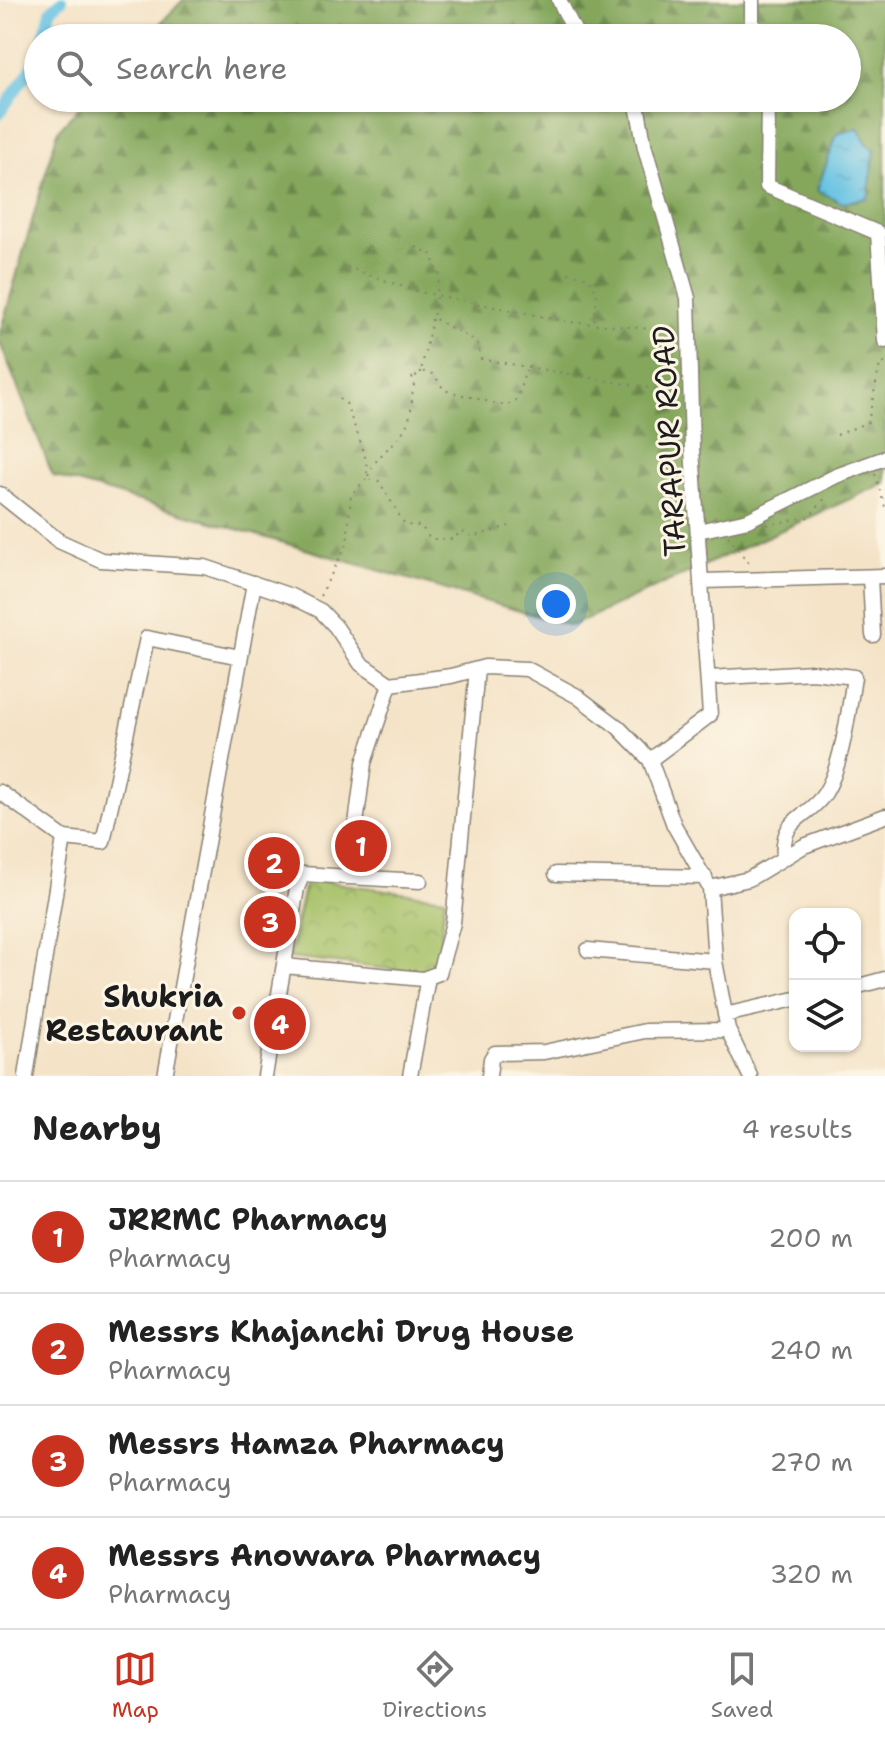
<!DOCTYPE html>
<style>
:root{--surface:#fff;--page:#f2f2f2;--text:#222;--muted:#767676;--line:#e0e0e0;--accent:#c8321e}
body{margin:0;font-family:"Shantell Sans",sans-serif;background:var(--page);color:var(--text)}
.controls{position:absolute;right:24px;bottom:24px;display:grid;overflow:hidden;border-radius:16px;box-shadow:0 2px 6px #0004}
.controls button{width:72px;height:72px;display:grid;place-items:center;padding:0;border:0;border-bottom:2px solid var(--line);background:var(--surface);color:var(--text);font:40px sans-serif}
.you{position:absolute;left:556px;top:604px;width:28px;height:28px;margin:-20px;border:6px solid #fff;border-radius:50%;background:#1a73e8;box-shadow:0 0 0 12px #1a73e833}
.badge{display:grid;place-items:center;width:52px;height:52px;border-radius:50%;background:var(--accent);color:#fff;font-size:26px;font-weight:700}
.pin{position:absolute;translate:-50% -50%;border:4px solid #fff;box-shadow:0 2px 8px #0006}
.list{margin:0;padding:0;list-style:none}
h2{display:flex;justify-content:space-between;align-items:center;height:104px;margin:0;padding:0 32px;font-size:34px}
h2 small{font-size:26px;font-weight:400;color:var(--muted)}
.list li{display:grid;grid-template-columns:52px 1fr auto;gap:24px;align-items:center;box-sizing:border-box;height:112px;padding:0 32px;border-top:2px solid var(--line)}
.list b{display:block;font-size:30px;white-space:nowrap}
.list p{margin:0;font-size:26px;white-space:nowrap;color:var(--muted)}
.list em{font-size:26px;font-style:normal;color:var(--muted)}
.icon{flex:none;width:44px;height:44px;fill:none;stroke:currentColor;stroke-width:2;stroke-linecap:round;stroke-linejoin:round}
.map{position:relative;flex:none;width:885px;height:1076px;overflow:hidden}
.search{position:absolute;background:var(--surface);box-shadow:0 2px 6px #0004;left:24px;right:24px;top:24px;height:88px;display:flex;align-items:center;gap:20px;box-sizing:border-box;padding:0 28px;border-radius:44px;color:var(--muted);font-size:30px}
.sheet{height:552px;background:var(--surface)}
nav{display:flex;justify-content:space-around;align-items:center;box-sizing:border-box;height:112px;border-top:2px solid var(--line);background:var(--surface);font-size:22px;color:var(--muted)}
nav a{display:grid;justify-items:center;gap:4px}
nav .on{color:var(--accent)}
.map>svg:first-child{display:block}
.forest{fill:url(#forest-firs);stroke:#50623c;stroke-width:2}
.park{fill:url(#park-crowns);stroke:#616e42;stroke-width:2}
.water{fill:url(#water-ripples);stroke:#416f80;stroke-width:2}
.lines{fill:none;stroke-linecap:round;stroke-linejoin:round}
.canal{stroke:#66c2e4;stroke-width:11}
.minor-casing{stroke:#888072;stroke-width:17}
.path{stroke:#888072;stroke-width:2;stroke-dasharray:2 6;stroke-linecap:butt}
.minor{stroke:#fff;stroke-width:14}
.poi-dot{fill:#c8321e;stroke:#fcf5e5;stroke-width:3}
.labels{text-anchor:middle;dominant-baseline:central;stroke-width:6;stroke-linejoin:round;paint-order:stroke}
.street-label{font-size:30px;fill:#1c1c1c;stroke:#fcf5e5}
.poi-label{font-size:30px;font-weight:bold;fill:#1c1c1c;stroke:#fcf5e5;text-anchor:end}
</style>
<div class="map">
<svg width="885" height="1076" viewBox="0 0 885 1076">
<defs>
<pattern id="forest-firs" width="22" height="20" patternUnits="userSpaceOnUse" patternTransform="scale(2)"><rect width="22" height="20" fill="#84a75c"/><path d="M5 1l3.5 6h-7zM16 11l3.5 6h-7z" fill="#6b874b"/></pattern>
<pattern id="park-crowns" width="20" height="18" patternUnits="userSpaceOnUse" patternTransform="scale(2)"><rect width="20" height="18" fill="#a6c168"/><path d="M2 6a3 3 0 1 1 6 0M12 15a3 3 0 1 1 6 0" fill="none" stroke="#8ea55a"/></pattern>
<pattern id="water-ripples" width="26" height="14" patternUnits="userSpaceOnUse" patternTransform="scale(2)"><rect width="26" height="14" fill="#66c2e4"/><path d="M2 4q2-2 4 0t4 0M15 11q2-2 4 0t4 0" fill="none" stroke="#58a6c3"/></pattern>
</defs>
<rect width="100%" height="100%" fill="#fcf5e5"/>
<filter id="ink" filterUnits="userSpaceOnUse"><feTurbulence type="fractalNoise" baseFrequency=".0125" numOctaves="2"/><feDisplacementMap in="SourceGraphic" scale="16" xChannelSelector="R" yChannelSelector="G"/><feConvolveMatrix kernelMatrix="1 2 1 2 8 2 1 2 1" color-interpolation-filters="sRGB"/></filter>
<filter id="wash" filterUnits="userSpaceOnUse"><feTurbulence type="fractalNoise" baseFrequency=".006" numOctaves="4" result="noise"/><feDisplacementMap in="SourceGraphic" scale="32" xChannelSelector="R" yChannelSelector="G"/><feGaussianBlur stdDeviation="1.8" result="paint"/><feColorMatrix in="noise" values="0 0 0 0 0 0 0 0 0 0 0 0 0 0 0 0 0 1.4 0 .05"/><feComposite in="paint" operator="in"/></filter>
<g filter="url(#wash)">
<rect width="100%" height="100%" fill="#f4e3c7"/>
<path class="forest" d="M183,0H885V483L571,626L53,476L0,343V333L58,130L88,98H847V38H146Z"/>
<path class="park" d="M306,879L445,898L438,965L427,973L289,958Z"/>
<path class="water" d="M858,128L868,145L875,149L868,198L842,203L817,190L837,134Z"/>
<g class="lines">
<path class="canal" d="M43,38L51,10L62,0
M0,113L38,58"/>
</g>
</g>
<g filter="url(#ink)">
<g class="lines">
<defs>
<path id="minor" d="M559,0L578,38
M752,0V34L757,38
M631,98L637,105L645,148L688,298L692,449L710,715L650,760
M768,98L767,186L878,233L885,341
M0,494L59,541L101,560L205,567L291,596L321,611L336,627L361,664L390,684L451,676L485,667L527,669L577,696L618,727L650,760L674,825L710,888L715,961L728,1030L750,1076
M698,531L748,520L836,476L885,458
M870,577L873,635
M703,581L885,576
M709,678L813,672L854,677C849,710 842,766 825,793C808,820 780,815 784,858
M0,792L64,838
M64,838L103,842L147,638L240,657
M556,874L705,877
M349,877L420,881
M710,888L749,879L804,846L885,816
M588,950L715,961
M284,966L423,979L439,973L453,923L477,669
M855,987L885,979
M725,1015L795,999
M26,1076L64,838
M165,1076L254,583
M265,1076L297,888L303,874L349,877L364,763L390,684
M410,1076L427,983
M489,1076L491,1059L495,1053L544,1052L645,1031L728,1030"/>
</defs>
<use href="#minor" class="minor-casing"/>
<path class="path" d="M416,247L433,255L434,267L440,272L433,318L477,342L481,359L679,393
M347,267L415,291L570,322L676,331
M568,273L589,278L597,292L594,325
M432,319L421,371L434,374L444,390L505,406L516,401L526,370
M421,371L420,376L411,375C417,384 412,389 412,399C411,445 378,444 367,479L379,481L405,525L421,526L430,539H453L462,531L473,537L509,526
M339,399L346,403C353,427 367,449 367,473
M837,435L868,422L880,364L885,363
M875,474L885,507
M767,525L809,517L827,496
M728,536L751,566
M320,596L347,544L351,495L366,479"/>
<use href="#minor" class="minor"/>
</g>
</g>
<circle class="poi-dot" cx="239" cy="1013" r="8"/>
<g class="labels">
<g class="street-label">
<text transform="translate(669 441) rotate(-93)">TARAPUR ROAD</text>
</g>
<g class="poi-label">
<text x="223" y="996">Shukria<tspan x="223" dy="34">Restaurant</tspan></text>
</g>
</g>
</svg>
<div class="controls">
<button><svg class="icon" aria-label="locate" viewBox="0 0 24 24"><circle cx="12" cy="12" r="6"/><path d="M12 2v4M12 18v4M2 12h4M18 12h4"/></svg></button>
<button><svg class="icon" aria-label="layers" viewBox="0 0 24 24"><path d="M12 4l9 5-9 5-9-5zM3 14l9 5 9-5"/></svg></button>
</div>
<div class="you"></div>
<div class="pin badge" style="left:361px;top:846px">1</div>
<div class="pin badge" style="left:274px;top:863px">2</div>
<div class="pin badge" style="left:270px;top:922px">3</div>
<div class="pin badge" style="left:280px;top:1024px">4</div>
<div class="search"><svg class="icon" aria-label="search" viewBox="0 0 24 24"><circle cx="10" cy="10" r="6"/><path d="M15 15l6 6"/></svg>Search here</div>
</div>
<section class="sheet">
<h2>Nearby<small>4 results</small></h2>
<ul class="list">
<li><span class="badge">1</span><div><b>JRRMC Pharmacy</b><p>Pharmacy</p></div><em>200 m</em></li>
<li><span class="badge">2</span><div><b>Messrs Khajanchi Drug House</b><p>Pharmacy</p></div><em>240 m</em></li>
<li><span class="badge">3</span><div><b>Messrs Hamza Pharmacy</b><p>Pharmacy</p></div><em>270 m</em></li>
<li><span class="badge">4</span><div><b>Messrs Anowara Pharmacy</b><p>Pharmacy</p></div><em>320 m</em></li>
</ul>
</section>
<nav>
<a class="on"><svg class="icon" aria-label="map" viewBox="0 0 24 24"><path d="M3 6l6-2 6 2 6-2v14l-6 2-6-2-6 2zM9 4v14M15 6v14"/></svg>Map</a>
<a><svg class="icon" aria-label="directions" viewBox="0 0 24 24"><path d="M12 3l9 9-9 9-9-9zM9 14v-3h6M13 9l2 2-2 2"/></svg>Directions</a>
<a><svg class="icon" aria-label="saved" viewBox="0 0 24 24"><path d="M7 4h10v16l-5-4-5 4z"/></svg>Saved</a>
</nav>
